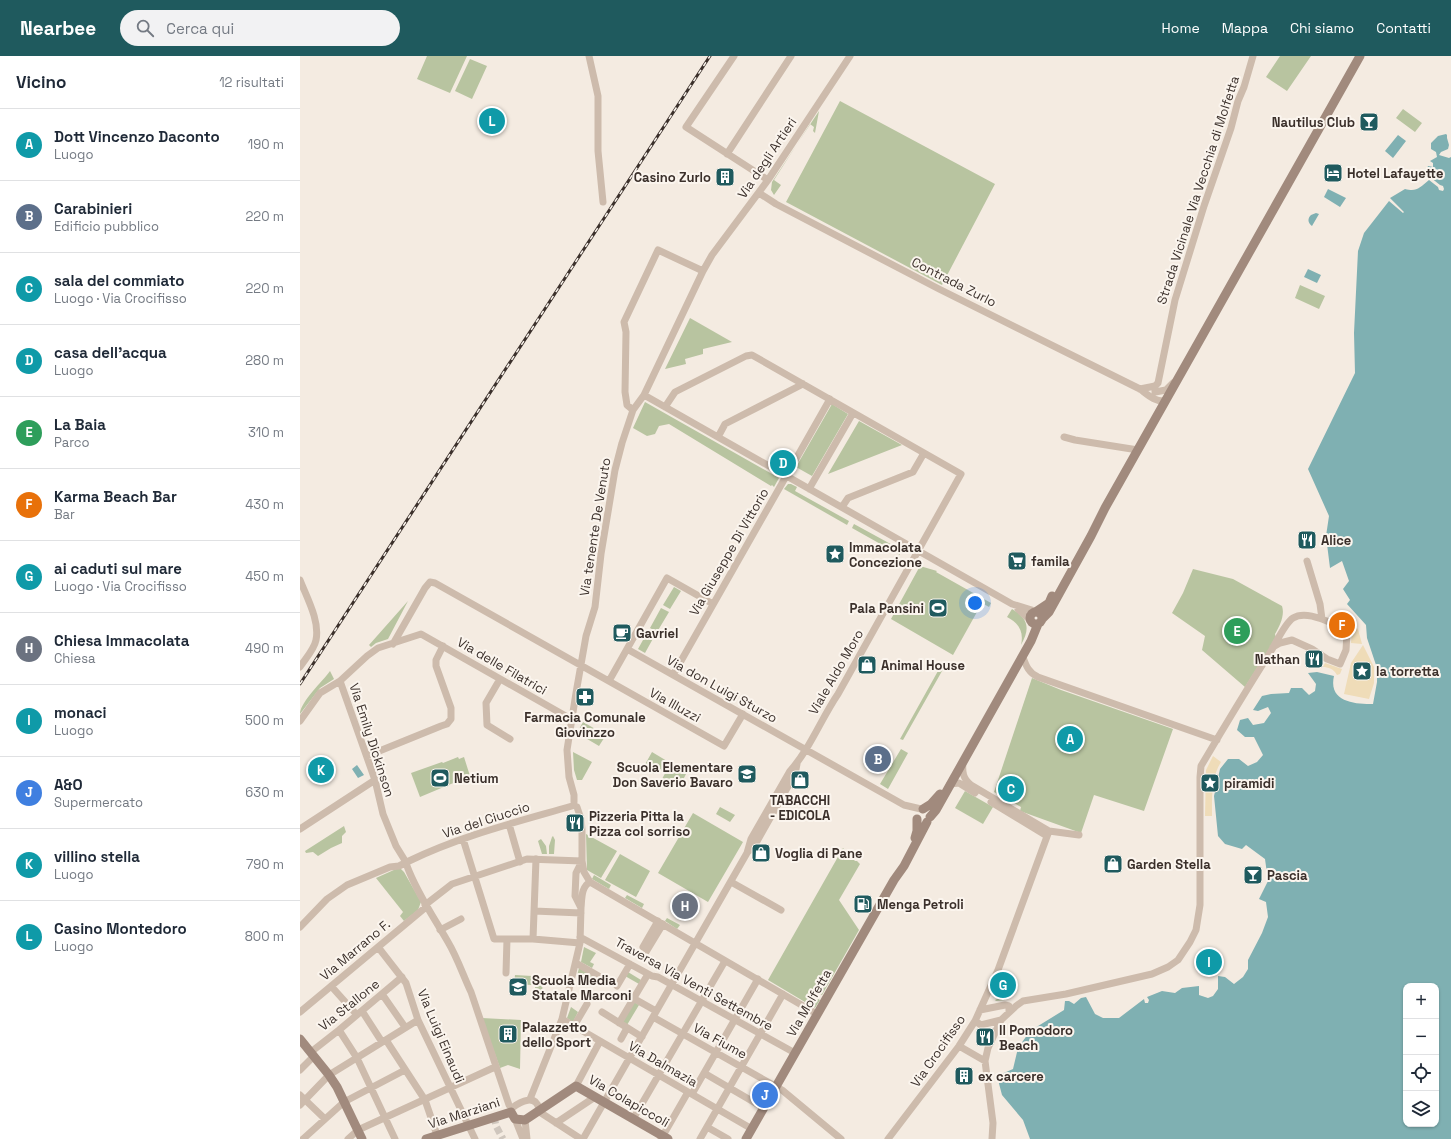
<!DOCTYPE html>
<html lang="it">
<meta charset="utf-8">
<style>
:root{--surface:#fff;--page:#f2f2f3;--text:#1f2937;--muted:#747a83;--line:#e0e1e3;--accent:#1f5a5e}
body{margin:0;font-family:"Space Grotesk",sans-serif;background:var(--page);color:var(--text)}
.controls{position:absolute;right:12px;bottom:12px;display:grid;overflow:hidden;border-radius:8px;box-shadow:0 1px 3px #0004}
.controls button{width:36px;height:36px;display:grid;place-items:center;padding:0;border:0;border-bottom:1px solid var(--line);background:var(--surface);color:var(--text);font:20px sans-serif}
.you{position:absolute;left:675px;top:547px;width:14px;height:14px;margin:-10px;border:3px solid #fff;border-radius:50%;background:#1a73e8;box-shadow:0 0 0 6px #1a73e833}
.badge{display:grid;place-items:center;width:26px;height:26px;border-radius:50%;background:var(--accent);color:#fff;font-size:13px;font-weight:700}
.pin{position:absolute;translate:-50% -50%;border:2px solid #fff;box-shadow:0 1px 4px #0006}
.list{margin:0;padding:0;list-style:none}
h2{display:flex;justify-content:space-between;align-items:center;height:52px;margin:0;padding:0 16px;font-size:17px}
h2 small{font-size:13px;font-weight:400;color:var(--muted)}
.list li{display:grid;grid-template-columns:26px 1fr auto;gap:12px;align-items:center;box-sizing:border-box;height:72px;padding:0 16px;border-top:1px solid var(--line)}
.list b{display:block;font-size:15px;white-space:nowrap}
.list p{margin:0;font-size:13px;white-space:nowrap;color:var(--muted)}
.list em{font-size:13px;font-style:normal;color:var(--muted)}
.icon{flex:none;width:22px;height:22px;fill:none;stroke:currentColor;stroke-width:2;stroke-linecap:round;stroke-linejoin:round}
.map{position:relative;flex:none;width:1151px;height:1083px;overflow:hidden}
header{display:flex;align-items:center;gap:24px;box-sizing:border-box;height:56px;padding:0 20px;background:var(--accent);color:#fff}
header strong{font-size:19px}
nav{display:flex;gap:22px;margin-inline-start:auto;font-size:14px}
.search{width:280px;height:36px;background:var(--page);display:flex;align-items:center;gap:10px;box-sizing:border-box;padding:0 14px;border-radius:22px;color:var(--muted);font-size:15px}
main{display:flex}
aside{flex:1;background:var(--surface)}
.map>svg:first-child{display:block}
.green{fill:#b8c4a0}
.sand{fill:#efdcb8}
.water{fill:#7fb0b2;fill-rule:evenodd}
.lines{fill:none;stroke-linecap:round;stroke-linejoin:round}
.street-tunnel{stroke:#cfc6bd;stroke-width:7;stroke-dasharray:7 3.5;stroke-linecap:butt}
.street{stroke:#cdbbac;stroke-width:7}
.secondary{stroke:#a18a7d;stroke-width:9}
.rail-casing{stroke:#3b302b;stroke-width:3}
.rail{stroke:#fbf5ee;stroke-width:1.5;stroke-dasharray:4.5;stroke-linecap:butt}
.labels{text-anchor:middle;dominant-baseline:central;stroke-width:4;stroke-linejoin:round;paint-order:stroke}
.poi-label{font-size:13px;font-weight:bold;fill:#3b302b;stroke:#fbf5ee;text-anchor:start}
.street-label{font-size:13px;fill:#3b302b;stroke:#fbf5ee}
</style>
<header>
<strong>Nearbee</strong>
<div class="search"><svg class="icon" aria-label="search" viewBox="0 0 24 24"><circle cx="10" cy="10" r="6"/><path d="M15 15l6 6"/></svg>Cerca qui</div>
<nav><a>Home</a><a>Mappa</a><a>Chi siamo</a><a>Contatti</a></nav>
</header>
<main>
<aside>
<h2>Vicino<small>12 risultati</small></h2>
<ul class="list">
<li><span class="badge" style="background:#0f9aa8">A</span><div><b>Dott Vincenzo Daconto</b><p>Luogo</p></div><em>190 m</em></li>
<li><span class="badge" style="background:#5c6f8a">B</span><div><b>Carabinieri</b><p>Edificio pubblico</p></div><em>220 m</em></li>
<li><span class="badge" style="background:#0f9aa8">C</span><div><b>sala del commiato</b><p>Luogo · Via Crocifisso</p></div><em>220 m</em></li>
<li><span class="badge" style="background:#0f9aa8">D</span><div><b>casa dell'acqua</b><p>Luogo</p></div><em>280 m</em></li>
<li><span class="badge" style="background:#2e9e5b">E</span><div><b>La Baia</b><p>Parco</p></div><em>310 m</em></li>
<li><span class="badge" style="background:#e8710a">F</span><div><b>Karma Beach Bar</b><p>Bar</p></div><em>430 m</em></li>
<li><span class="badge" style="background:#0f9aa8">G</span><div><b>ai caduti sul mare</b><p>Luogo · Via Crocifisso</p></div><em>450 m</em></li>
<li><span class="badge" style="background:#6b7280">H</span><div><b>Chiesa Immacolata</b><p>Chiesa</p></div><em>490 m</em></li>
<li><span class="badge" style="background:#0f9aa8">I</span><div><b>monaci</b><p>Luogo</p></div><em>500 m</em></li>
<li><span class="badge" style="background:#3f7fe0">J</span><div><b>A&amp;O</b><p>Supermercato</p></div><em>630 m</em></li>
<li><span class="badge" style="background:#0f9aa8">K</span><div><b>villino stella</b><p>Luogo</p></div><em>790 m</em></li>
<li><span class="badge" style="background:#0f9aa8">L</span><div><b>Casino Montedoro</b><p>Luogo</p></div><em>800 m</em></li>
</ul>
</aside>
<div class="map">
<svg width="1151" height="1083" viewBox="0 0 1151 1083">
<rect width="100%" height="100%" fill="#f4ebe1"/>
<path class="green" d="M127,0H167L150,37L117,23Z
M980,0H1011L987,35L966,21Z
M170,3L187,10L172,43L155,35Z
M540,45L695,128L642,229L486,146Z
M1103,53L1122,67L1115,76L1096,62Z
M519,55L515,77L513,75L514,71L510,68L474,124L481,129L474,139L471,134L472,126Z
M1000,229L1025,240L1019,253L995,242Z
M390,262L432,286L403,293V298L385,303L386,308L365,313Z
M345,346L479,422L474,431L472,429L471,430L369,368L359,370L355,378L347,380L333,372Z
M532,348L548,358L512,420L496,411Z
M559,365L602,389L528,418Z
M488,428H491L497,431L495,435L549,465L547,469L484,433Z
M554,468L598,492L600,499L552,472Z
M620,510L637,515L636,516L691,547L689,551L682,547L653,599L591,563Z
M893,513L933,523L982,550C985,559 980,570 975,578L976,582L945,631L902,594L905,580L872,557L883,537Z
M374,531L381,535L370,553L363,549Z
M108,545L88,583L76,587L71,591L69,589Z
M361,552L369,556L357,576L350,572Z
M712,553C729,563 730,573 721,589C724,576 719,567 707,561Z
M348,575L355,579L345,597L338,593Z
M643,606L646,608L603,684L600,683Z
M30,615L34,623L20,632L0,658C0,646 23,625 30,615Z
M732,622L761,634L873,673L844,755L794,739L781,777L720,755L721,751L694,736Z
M283,666L306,679L299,690L277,677Z
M601,693L608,697L588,733L580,728Z
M273,696L292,706L282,724H277L274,714Z
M352,696L367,705L360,717L357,714L354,718L343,712Z
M158,701L159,703L164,701L170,720L120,741L111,717L142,706L143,707Z
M372,707L387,716L379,732L362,723L369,710H370Z
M665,735L693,751L683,768L655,752Z
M420,751L435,759L430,766L416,758Z
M393,757L443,786L408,846L358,817Z
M44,770L46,776L42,780V787L31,792L18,800L13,796L6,797L5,795Z
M286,778L317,795L301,822L287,814Z
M253,780L255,784L254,798H249V790L252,781Z
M241,783L246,790L247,798H242L238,785Z
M543,792L555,805H557L560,808L539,844L559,874L522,939L516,936L514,941L520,944L515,952L468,924Z
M320,798L350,815L336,841L305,824Z
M96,813H101L104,816L121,846L118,854L104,865L100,860L103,856L76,822Z
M294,819L311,829L309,833L292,823Z
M327,839L344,848L342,852L325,842Z
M367,862L380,869L377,873L365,865Z
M284,891L296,897L290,906L294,908L292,912L281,906Z
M279,912L297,923L295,926L286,921L284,924L277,920Z
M328,916L341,924L339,928L325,920Z
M215,919L232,920V929L214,928Z
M235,921L243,922L242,937H235Z
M703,933L706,935L704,942L705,944L696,945L695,944L697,943L700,935Z
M334,946L339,949L327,969L322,967Z
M271,951L278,956L273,966L267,962Z
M182,962L221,964L220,1013L208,1009L200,1012Z"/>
<path class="sand" d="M1054,570L1058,573L1062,588L1051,587L1052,574Z
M1063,589L1074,611V627L1069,643L1044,638L1051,607Z
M1025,607L1042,613L1040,618L1037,619C1034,613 1028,611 1023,611Z
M913,700L921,706C911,721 912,743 912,760H905L906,714Z
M916,895L920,913L902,917L897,912L903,901Z"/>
<path class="water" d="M1146,78L1147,79V82L1149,89L1148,93L1141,96L1139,99L1149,102L1151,101V1083H730L723,1064L702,1039L697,1020L713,1013L718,992L730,975L764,954L765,945H769L774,948L781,942L786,941L795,958L803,962H819L844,943L845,947H848L849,944L847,941L862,935L875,937L882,932L899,930V939L908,942L913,940L918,933V920L925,921L934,928L943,921L948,913V904L962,877L968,861L966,846L959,843L968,825L965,803L946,789L942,793L925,788L918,780L914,740L920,713L928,703H939L948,710L957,706L963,699L954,681H945L937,674L940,664L948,662L953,669L964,667L971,657L968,651L958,655L953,654L962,640L971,638L989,637L991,632H1002L1009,639L1015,635L1016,628L1008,617L1017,616L1034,620C1028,646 1055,648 1073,648L1077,626V612L1067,582L1066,569L1047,548L1050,544L1043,533L1049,525L1042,505L1030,512L1026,480L1029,460L1008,413L1055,317L1054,277L1058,195L1064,177L1089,145L1103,157L1104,156L1090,142L1105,133C1117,136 1119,132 1129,124L1138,131L1139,134L1143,135L1144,133L1143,130L1140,129L1125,117L1128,110L1133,111V107L1130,105L1137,101L1136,96L1131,93V87L1138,80ZM1106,930H1136V1068H1106Z
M1098,79L1106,85L1093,102L1085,95Z
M1028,133L1046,142L1040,151L1024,141Z
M1016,157L1019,158L1012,170C1008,167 1007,163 1011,159Z
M1008,213L1021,219L1017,227L1004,221Z
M57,709L64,719L58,722L52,713Z"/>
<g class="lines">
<path class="street-tunnel" d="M194,1061L196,1070L203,1083"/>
<path class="street" d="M289,0L298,40V95L303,146
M434,0L386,71L468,124
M427,98L491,0
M459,137L476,148L639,233L840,333C848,339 855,346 865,345
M840,333L855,330L858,327L875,244L904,150L931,72L938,45L944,31L953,0
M855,336L866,334L873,327
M344,339L712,548L735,555
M333,354L327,349L325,336L326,276L324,266L358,194L403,215
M418,381L425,368L503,328
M764,381L775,384L838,394
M509,433L553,357
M542,451L548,442L613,416L624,397
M1007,505L1020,548L1022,563
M0,524C7,542 20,565 16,584C14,594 5,603 0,611
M718,553L730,564
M93,588L125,532L130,526L135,527L424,690L443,658
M327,593L604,749L621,753
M723,601C726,610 729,617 738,621L917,684
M373,619L530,343
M200,623L186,647L187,669L210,683
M40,625L75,724L83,758L96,790L104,803
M309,625L367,522L413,548
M0,665L20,637L40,625L67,600L78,592L121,578L271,663
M67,700L141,670L147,668L151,663V652L136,610V604L143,590
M663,706C662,716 663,723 671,729L749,775L779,779
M650,728L659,727L675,737
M274,746V739L269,721L267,694L276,637L286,580L295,551L301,498L315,414L322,387L333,354L344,339L403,215L412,199L468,124L550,0
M691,746L747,780
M209,768L220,806
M0,773L75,724
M163,783L194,883H233L280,887
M449,795L456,787L495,718L497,708
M109,805C160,780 217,766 272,750
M282,805L284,816L290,826L517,958
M107,810C117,837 133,860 148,886C157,901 163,919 171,936L209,1049L212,1052
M431,826L481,854
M125,849L152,828L227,803L282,805
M281,852C282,842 281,831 290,826
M234,855L281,857
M0,871L27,843L47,829L90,811L99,810L103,808
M140,874L161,863
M280,881L352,920L358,921L495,997
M233,883L236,803
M78,891L106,927L118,964L175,1083
M343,891L358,865
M346,896L363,868
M276,907L302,922
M206,917L207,883
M31,930L57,959
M317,930L330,908
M82,938L105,971
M333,942L356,955
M680,954L705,949L709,950V956
M62,955L82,986
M0,956L126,851
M302,956L342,981
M353,961L482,1034L541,1083
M262,963L452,1073
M675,965L681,969L701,964
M319,967L348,918
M274,970L287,948
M39,974L57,1002L95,1083
M321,983L327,972
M86,984L125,1044L137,1079
M659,990L685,1005
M11,996L39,974L102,921
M0,1014L14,1000
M404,1017L464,1052
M276,1030L300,985
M392,1038L458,923
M0,1039L25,1063
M230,1043L262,963L280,887L281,852L275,840L276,817L282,805V773L281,763L277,751
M0,1049L29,1019L118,964
M238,1055L281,1083
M211,1056L212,1052C221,1045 236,1038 239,1053
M215,1063L223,1083
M333,1063L425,905
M225,1064L227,1083
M256,1067L295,1041
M407,1071L428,1083
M3,1083L44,1046L105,1014
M48,1083L58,1074L195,1011
M283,1083L447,797L451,783L490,715C510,693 521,663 538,638L661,418L452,299L446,300L375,336L365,351
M361,1083L388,1036
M400,1083L483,938
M588,1083L659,990L675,965L698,914L749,775
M692,1083L693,1067L685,1005L688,992L701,964L716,950L723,945L766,938L852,918L868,911L878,904L890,886L896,874L900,849V721L901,710C924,671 947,633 971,595C976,587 985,567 993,562C1007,553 1036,568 1047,577L1046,594L1040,608L1027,603L1012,593L992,584L980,587L973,591"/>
<path class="secondary" d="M737,555L749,547L752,540
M730 562a6 6 0 1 1 12 0a6 6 0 1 1-12 0Z
M742,563L749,556L791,480L805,452L1060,0
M623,753L631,748L640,738
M630,761L636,754L731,585L738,568
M615,782L617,775V763
M0,983L29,1019L37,1031L62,1083
M126,1083L211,1056L215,1063L225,1064L276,1030L368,1083
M446,1083L594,824L604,810L627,766"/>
<defs>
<path id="rail" d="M0,628L410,0"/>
</defs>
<use href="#rail" class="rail-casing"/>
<use href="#rail" class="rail"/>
</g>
<defs>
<symbol id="bar-square" viewBox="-11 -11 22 22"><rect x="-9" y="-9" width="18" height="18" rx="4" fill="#1f5a5e" stroke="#fbf5ee"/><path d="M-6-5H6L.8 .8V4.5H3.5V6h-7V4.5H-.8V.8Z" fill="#fff"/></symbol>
<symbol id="hotel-square" viewBox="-11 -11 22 22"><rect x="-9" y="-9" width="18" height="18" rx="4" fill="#1f5a5e" stroke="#fbf5ee"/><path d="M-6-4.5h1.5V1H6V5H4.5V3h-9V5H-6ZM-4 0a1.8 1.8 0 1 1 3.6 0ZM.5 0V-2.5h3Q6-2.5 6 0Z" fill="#fff"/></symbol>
<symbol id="building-square" viewBox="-11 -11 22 22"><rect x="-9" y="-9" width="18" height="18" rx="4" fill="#1f5a5e" stroke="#fbf5ee"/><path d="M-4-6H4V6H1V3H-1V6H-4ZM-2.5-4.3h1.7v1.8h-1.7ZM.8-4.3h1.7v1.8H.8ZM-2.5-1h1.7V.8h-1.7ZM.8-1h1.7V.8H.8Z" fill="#fff"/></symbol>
<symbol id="restaurant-square" viewBox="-11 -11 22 22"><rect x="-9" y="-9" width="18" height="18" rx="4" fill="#1f5a5e" stroke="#fbf5ee"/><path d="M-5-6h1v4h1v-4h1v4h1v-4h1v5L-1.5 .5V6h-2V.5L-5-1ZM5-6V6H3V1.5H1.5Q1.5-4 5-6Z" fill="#fff"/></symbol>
<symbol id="sight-square" viewBox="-11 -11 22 22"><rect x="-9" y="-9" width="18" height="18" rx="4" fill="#1f5a5e" stroke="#fbf5ee"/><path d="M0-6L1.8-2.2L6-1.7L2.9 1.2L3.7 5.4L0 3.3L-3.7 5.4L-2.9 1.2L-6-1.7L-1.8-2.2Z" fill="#fff"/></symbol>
<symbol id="supermarket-square" viewBox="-11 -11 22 22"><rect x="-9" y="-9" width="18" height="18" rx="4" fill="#1f5a5e" stroke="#fbf5ee"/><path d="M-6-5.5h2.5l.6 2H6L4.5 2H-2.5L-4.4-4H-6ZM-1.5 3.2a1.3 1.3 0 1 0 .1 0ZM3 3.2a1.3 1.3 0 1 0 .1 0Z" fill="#fff"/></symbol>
<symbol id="stadium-square" viewBox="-11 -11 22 22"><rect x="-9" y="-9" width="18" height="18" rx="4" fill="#1f5a5e" stroke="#fbf5ee"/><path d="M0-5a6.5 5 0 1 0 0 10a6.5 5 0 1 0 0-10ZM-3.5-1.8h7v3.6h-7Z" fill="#fff"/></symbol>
<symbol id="cafe-square" viewBox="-11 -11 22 22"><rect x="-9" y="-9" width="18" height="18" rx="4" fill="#1f5a5e" stroke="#fbf5ee"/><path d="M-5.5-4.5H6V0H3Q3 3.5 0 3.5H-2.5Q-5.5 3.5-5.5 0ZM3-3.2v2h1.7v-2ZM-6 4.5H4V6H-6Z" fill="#fff"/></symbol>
<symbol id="shop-square" viewBox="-11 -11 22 22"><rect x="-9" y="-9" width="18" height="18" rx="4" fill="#1f5a5e" stroke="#fbf5ee"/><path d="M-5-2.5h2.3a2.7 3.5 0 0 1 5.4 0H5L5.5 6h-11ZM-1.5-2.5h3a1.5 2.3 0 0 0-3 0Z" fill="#fff"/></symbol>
<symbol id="pharmacy-square" viewBox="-11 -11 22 22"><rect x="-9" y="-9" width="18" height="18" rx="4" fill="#1f5a5e" stroke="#fbf5ee"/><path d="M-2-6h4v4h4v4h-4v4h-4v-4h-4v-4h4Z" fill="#fff"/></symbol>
<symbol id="school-square" viewBox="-11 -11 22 22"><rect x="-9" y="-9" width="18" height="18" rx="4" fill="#1f5a5e" stroke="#fbf5ee"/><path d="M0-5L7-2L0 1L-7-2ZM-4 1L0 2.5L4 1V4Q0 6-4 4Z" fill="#fff"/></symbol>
<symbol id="fuel-square" viewBox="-11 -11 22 22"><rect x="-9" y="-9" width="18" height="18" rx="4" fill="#1f5a5e" stroke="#fbf5ee"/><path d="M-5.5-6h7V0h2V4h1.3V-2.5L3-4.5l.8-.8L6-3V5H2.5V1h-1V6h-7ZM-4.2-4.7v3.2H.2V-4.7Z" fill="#fff"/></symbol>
</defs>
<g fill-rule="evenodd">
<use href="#bar-square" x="1058" y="55" width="22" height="22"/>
<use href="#hotel-square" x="1022" y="106" width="22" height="22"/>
<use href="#building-square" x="414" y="110" width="22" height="22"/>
<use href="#restaurant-square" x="996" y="473" width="22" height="22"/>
<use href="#sight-square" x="524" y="487" width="22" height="22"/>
<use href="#supermarket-square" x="706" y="494" width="22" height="22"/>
<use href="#stadium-square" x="627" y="541" width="22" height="22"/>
<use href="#cafe-square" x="311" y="566" width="22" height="22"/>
<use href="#restaurant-square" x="1003" y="592" width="22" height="22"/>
<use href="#shop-square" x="556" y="598" width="22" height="22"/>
<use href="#sight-square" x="1051" y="604" width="22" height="22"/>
<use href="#pharmacy-square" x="274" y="630" width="22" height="22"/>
<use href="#school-square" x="436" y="707" width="22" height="22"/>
<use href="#stadium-square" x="129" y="711" width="22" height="22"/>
<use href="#shop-square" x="489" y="713" width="22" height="22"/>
<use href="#sight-square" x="899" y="716" width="22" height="22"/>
<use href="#restaurant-square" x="264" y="756" width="22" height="22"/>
<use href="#shop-square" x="450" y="786" width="22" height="22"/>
<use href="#shop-square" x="802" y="797" width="22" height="22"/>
<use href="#bar-square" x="942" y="808" width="22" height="22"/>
<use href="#fuel-square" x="552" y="837" width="22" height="22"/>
<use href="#school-square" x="207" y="920" width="22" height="22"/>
<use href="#building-square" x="197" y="967" width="22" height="22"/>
<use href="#restaurant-square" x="674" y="970" width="22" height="22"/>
<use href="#building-square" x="653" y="1009" width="22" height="22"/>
</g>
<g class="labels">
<g class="poi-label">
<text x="1055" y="66" text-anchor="end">Nautilus Club</text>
<text x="1047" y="117">Hotel Lafayette</text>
<text x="411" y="121" text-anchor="end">Casino Zurlo</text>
<text x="1021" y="484">Alice</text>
<text x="549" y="491">Immacolata<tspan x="549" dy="15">Concezione</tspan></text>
<text x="731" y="505">famila</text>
<text x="624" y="552" text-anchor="end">Pala Pansini</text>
<text x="336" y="577">Gavriel</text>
<text x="1000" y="603" text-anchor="end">Nathan</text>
<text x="581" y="609">Animal House</text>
<text x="1076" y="615">la torretta</text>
<text x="285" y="661" text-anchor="middle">Farmacia Comunale<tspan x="285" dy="15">Giovinzzo</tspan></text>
<text x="433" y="711" text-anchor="end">Scuola Elementare<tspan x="433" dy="15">Don Saverio Bavaro</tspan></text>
<text x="154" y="722">Netium</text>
<text x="924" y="727">piramidi</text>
<text x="500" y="744" text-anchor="middle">TABACCHI<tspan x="500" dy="15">- EDICOLA</tspan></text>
<text x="289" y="760">Pizzeria Pitta la<tspan x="289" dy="15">Pizza col sorriso</tspan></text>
<text x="475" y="797">Voglia di Pane</text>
<text x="827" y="808">Garden Stella</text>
<text x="967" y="819">Pascia</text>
<text x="577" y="848">Menga Petroli</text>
<text x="232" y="924">Scuola Media<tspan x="232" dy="15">Statale Marconi</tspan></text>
<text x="222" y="971">Palazzetto<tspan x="222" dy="15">dello Sport</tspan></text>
<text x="699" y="974">Il Pomodoro<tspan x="699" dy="15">Beach</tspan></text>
<text x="678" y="1020">ex carcere</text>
</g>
<g class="street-label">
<text transform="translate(467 102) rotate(-56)">Via degli Artieri</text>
<text transform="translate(898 134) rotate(-72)">Strada Vicinale Via Vecchia di Molfetta</text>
<text transform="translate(654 226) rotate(27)">Contrada Zurlo</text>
<text transform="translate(295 471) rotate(-81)">Via tenente De Venuto</text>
<text transform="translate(429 496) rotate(-60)">Via Giuseppe Di Vittorio</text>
<text transform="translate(202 610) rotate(30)">Via delle Filatrici</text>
<text transform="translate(536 616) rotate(-60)">Viale Aldo Moro</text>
<text transform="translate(422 633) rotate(29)">Via don Luigi Sturzo</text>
<text transform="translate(375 649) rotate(29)">Via Illuzzi</text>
<text transform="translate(72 684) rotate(72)">Via Emily Dickinson</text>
<text transform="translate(186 764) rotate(-18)">Via del Ciuccio</text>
<text transform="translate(55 894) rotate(-40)">Via Marrano F.</text>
<text transform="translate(394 928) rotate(29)">Traversa Via Venti Settembre</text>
<text transform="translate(509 947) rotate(-60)">Via Molfetta</text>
<text transform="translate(49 949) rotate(-39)">Via Stallone</text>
<text transform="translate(141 980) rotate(67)">Via Luigi Einaudi</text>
<text transform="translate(420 985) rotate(29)">Via Fiume</text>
<text transform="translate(638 995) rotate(-55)">Via Crocifisso</text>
<text transform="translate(363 1008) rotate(30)">Via Dalmazia</text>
<text transform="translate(329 1045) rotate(30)">Via Colapiccoli</text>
<text transform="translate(164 1057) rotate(-18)">Via Marziani</text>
</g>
</g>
</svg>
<div class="controls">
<button>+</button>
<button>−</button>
<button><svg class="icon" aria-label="locate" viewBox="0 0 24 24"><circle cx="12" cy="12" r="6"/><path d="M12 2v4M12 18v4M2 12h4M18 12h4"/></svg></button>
<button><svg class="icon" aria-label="layers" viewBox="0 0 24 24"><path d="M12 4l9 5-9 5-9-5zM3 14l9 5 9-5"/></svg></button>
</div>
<div class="you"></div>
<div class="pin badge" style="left:770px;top:683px;background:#0f9aa8">A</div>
<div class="pin badge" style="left:578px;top:703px;background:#5c6f8a">B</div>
<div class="pin badge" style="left:711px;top:733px;background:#0f9aa8">C</div>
<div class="pin badge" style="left:483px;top:407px;background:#0f9aa8">D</div>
<div class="pin badge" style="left:937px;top:575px;background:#2e9e5b">E</div>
<div class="pin badge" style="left:1042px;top:569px;background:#e8710a">F</div>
<div class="pin badge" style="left:703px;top:929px;background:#0f9aa8">G</div>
<div class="pin badge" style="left:385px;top:850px;background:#6b7280">H</div>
<div class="pin badge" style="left:909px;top:906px;background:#0f9aa8">I</div>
<div class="pin badge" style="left:465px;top:1039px;background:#3f7fe0">J</div>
<div class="pin badge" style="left:21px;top:714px;background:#0f9aa8">K</div>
<div class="pin badge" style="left:192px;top:65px;background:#0f9aa8">L</div>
</div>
</main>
